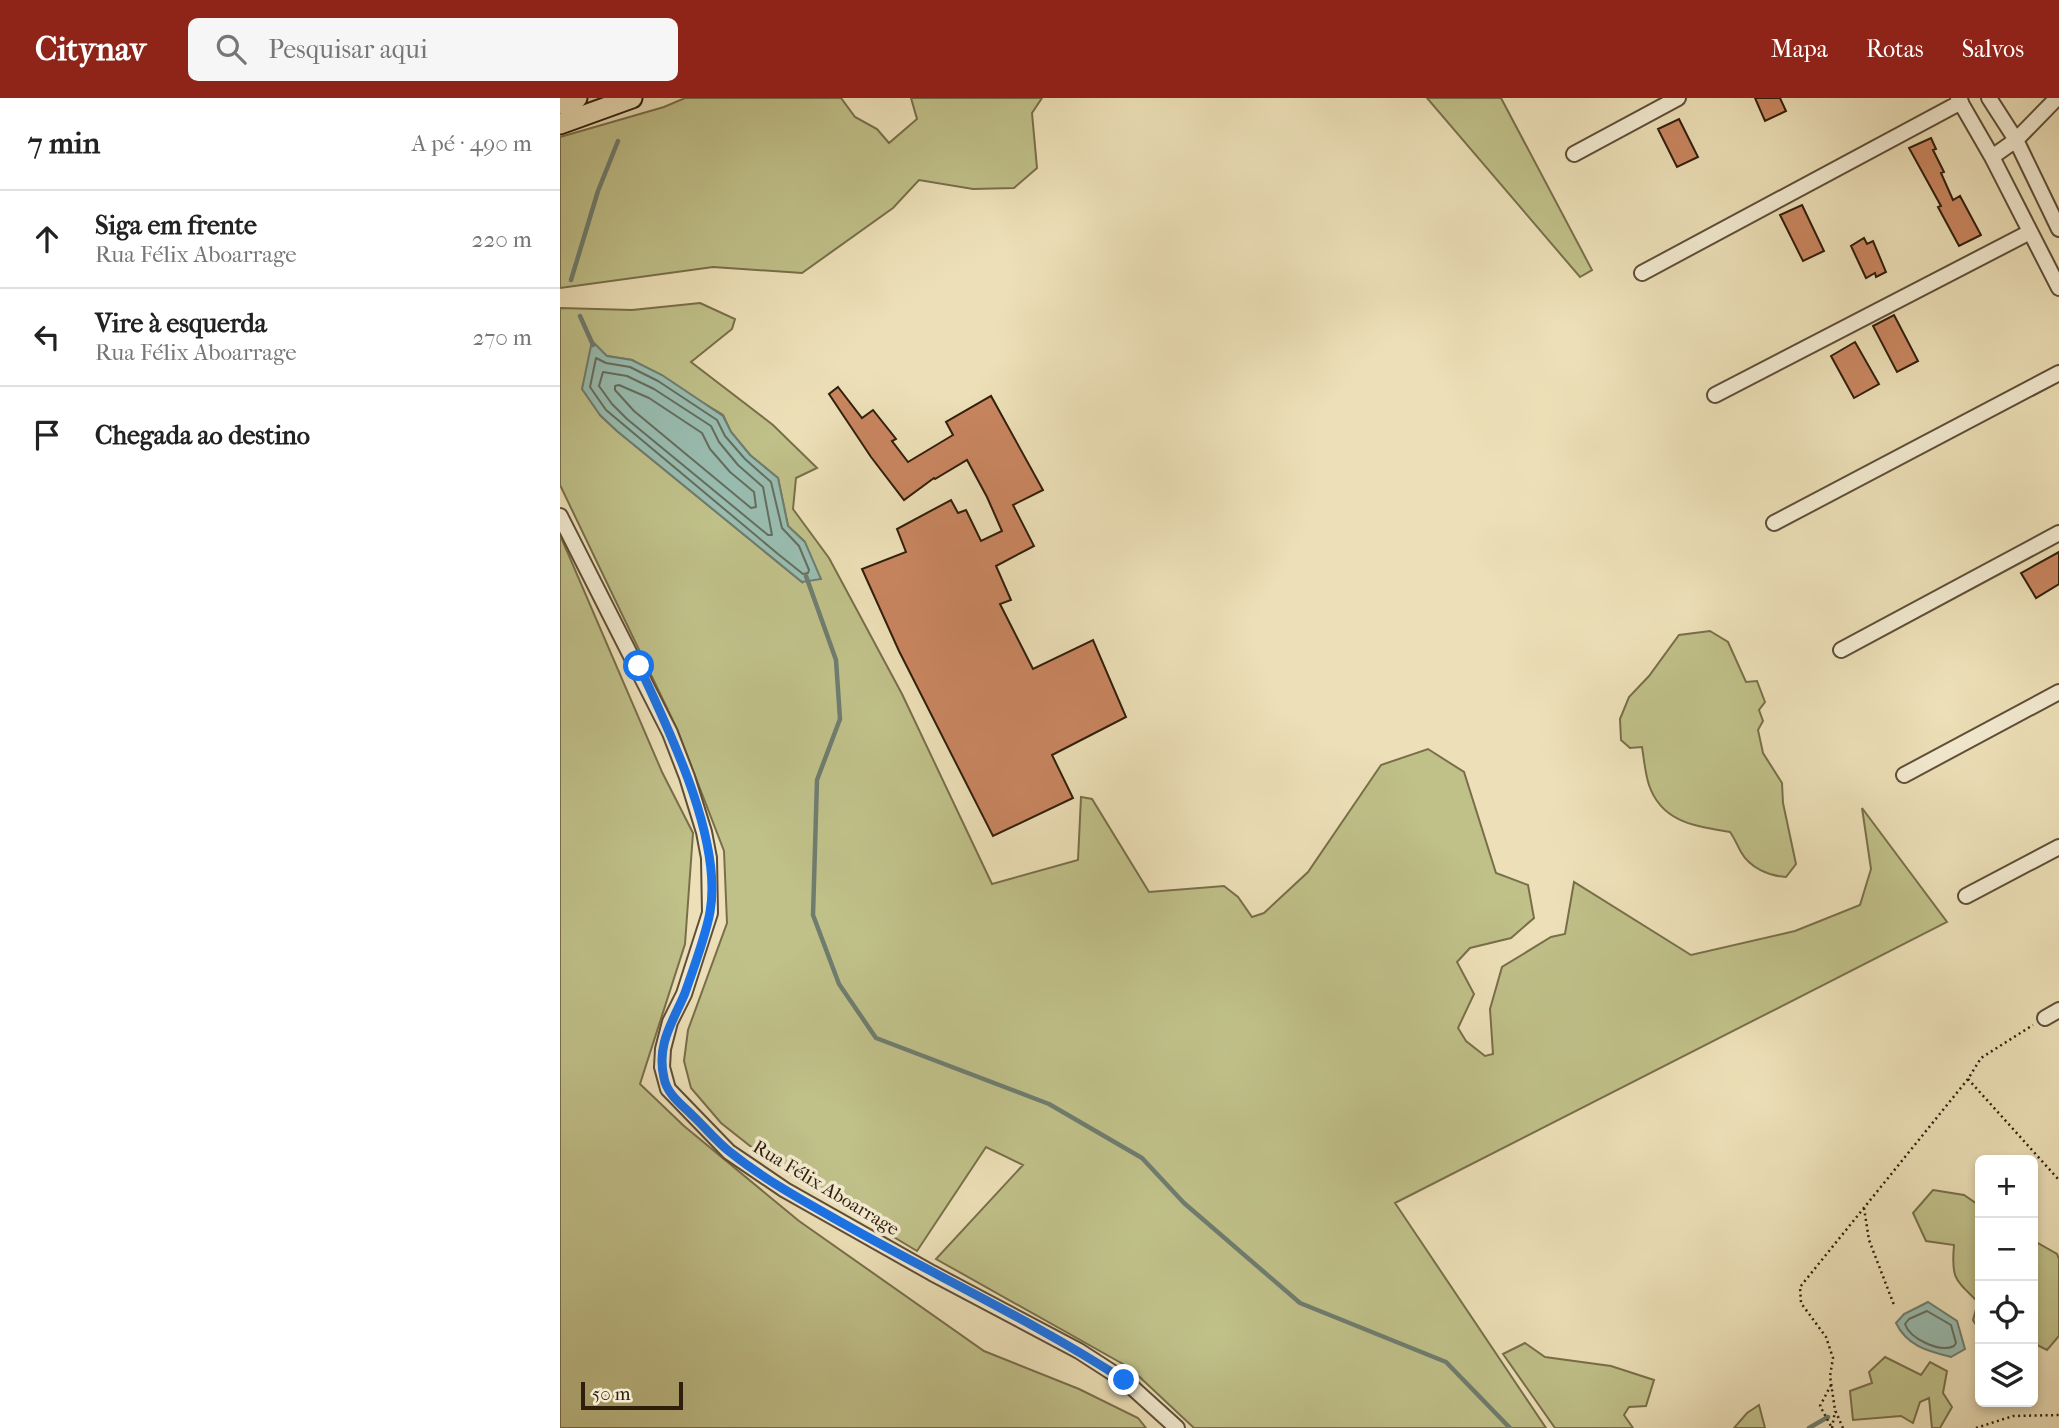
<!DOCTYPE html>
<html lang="pt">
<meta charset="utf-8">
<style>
:root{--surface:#fff;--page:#f6f6f6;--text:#222;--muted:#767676;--line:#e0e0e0;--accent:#8f2418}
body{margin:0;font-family:"IM FELL French Canon",serif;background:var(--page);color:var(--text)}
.controls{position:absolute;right:21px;bottom:21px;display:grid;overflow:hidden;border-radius:10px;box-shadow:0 4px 10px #0003}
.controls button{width:63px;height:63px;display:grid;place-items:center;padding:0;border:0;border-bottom:2px solid var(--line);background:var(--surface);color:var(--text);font:35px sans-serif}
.scale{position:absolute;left:21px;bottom:18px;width:102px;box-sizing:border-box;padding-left:7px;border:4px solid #301e0c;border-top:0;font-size:19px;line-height:24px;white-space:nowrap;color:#301e0c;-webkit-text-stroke:5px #f3ebd1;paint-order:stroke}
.stop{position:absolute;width:21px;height:21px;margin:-16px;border:5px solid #1a73e8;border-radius:50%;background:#fff}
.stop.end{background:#1a73e8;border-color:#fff;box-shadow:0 2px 7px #0008}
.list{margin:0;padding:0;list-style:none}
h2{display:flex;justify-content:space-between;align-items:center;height:91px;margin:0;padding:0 28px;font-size:30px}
h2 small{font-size:23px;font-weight:400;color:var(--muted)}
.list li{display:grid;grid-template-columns:46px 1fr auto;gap:21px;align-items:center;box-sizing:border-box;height:98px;padding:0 28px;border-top:2px solid var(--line)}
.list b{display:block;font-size:26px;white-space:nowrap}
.list p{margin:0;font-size:23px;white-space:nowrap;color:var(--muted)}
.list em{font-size:23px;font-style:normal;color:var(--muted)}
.icon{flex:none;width:38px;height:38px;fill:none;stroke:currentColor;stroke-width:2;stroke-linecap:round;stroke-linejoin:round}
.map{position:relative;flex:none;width:1499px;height:1330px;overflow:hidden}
header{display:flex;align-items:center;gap:42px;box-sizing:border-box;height:98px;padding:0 35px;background:var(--accent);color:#fff}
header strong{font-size:33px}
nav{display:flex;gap:38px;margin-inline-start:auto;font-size:24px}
.search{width:490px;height:63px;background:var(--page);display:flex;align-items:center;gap:18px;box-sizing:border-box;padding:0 24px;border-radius:10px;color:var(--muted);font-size:26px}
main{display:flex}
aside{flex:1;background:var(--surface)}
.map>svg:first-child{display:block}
.green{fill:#c0c089;stroke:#786f4a;stroke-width:2;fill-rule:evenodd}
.water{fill:#99bdb1;stroke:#6f7d6f;stroke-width:2}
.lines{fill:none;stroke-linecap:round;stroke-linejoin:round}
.shore{stroke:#646e5e;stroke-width:2}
.stream{stroke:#6f7d6f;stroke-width:4.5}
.building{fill:#c98660;stroke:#301e0c;stroke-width:2}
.minor-casing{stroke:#5f4e37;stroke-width:18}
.major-casing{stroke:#301e0c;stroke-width:23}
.path{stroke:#301e0c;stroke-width:2.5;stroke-dasharray:2 3.5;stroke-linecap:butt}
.minor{stroke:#f3ebd1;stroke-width:14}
.major{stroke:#ede0b8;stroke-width:19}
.route{stroke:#1a73e8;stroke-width:9}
.labels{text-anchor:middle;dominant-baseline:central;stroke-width:7;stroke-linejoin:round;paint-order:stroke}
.street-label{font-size:19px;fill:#301e0c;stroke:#f3ebd1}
</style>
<header>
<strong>Citynav</strong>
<div class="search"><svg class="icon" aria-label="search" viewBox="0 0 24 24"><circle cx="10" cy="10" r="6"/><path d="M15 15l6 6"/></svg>Pesquisar aqui</div>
<nav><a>Mapa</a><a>Rotas</a><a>Salvos</a></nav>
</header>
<main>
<aside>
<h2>7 min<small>A pé · 490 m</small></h2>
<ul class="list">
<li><svg class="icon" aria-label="ahead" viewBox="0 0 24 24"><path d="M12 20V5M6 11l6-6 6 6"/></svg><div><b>Siga em frente</b><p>Rua Félix Aboarrage</p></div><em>220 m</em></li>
<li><svg class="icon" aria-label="left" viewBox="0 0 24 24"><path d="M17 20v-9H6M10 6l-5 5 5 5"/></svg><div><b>Vire à esquerda</b><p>Rua Félix Aboarrage</p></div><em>270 m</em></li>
<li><svg class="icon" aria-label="arrive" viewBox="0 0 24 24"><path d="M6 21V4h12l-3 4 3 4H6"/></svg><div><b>Chegada ao destino</b></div></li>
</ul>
</aside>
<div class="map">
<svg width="1499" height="1330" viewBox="0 0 1499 1330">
<rect width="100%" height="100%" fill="#ede0b8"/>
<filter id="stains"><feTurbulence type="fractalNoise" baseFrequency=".00286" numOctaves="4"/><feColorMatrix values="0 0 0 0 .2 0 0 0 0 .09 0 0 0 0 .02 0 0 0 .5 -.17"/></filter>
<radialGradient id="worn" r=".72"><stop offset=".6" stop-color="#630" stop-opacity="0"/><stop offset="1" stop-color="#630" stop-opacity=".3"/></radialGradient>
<path class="green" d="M125,0H281L295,19L317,31L329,45L357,21L351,0H482L472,15L477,70L454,90L413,91L359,82L333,110L242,175L153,169L0,190V39L104,9Z
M867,0H941L1032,172L1020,179Z
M140,205L175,221L172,231L131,264L213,327L257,370L236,380L233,411L269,460L342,596L432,786L518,762L521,699L532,701L589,794L664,788L678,799L692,819L704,815L748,774L821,667L868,651L904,674L936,775L968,787L974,820L951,840L910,850L897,864L914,896L898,930L906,943L925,958L933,956L930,911L942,869L991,839L1005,836L1014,784L1131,857L1235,833L1300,807L1311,771L1302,710L1387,824L835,1105L986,1330H634L570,1270L376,1161L463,1067L426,1049L357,1153L214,1067L161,1025L131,990L124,963L128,932L167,825L164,753L117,631L0,387V210L72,212ZM47,258L72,262L163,317L171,334L190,357L218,380L228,428L245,444L242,484L57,333L40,317Z
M0,437L102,674L133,735L125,846L80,986L124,1028L239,1123L424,1253L519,1291L578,1320L586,1330H0Z
M1150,533L1168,544L1186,584L1197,583L1205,604L1199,612L1203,623L1198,632L1203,655L1222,685L1223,705L1236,766L1226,779C1209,778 1190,770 1181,754C1177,747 1175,741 1170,734C1136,728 1102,725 1089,687C1085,675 1084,661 1082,649L1070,650L1061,642L1060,621L1069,599L1089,578L1119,537Z
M1373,1092L1404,1097L1420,1108V1229L1418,1230L1413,1222L1418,1204C1395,1181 1391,1181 1394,1147L1366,1143L1353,1115Z
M1473,1144H1476L1497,1156L1499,1161V1238L1487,1252L1473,1245Z
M965,1245L985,1259L1051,1268L1094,1282L1086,1308L1069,1309L1064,1317L1073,1330H995L943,1256Z
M1325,1259L1361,1277L1370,1264L1387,1273L1383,1295L1392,1309L1380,1330H1372L1369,1300L1360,1304L1353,1325L1341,1318L1293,1322L1290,1293L1312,1285L1309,1274Z
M1199,1307L1205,1330H1174L1187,1315Z"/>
<path class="water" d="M32,243L47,258L72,262L102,277L163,318L171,334L190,357L218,380L228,428L245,444L261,481L242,484L57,333L40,317L22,291Z
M1368,1204L1397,1223L1405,1251L1391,1259C1368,1253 1347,1248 1336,1225L1344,1216Z"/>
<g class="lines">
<path class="shore" d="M36,260L46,265L70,269L98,283L157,322L165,338L185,361L211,384L222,430L239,448L249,472L248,475L243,476L218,456L46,312L30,289Z
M43,274L67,278L94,291L151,328L159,344L178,367L203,389L212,437H208L67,321L52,306L39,288Z
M59,287L89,300L142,335L150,351L170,374L194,394L196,409L191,410L74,313L55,292V288Z
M1367,1213L1391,1227L1396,1245L1394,1248C1380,1255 1350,1241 1345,1226L1349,1221Z"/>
<path class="stream" d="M11,182L38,93L58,43
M20,218L33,247
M246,478L276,562L280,621L257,682L253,817L279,886L316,940L489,1006L582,1060L624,1105L740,1205L886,1264L950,1330
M1249,1330L1268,1319"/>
</g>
<path class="building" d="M1195,0H1220L1226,13L1205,23Z
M1119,21L1138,59L1117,69L1098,31Z
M1371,40L1376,51L1373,52L1384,74L1381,75L1393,102L1400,98L1421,137L1399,148L1378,109L1381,108L1349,50Z
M1242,107L1264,153L1243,163L1220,117Z
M1304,140L1307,146L1313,143L1326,174L1316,179L1315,175L1306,180L1291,148Z
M1334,217L1358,263L1337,274L1313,228Z
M1295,244L1319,286L1294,300L1271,258Z
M278,289L302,320L313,312L336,341L332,343L348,364L393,337L386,324L431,298L483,392L453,407L474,448L436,468L451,502L440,506L473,571L533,542L566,619L492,657L513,700L433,738L339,553L302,471L346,454L337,431L391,402L398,415L406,412L421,443L442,433L427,399L407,362L375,381L374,380L344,402L311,359L269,296Z
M1499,454V486L1476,500L1461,475Z"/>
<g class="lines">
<defs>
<path id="minor" d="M1398,0L1432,59L1499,190
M1429,0L1456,42L1499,131
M1014,56L1118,0
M1432,59L1456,42L1497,0
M1082,175L1401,4
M1155,297L1470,134
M0,418L110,635L127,679L144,734L149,760L150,815L124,896L110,924L103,951L102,969L108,991L169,1054L225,1092L372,1175L519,1253L564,1282L617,1330
M1214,425L1499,275
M1281,552L1499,435
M1344,677L1499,594
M1406,798L1499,749
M1485,920L1499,912"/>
<path id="major" d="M0,6L17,0
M0,26L72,0"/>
</defs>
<use href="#minor" class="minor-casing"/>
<use href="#major" class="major-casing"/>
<path class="path" d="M1408,981L1499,1082
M1304,1110L1309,1142L1334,1207
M1271,1287L1260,1308L1272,1330
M1272,1330L1275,1313
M1283,1330L1275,1312L1270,1278L1273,1260L1266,1239L1241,1205L1240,1189L1408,981L1421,960L1473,927
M1416,1330L1453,1318L1499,1317"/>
<use href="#minor" class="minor"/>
<use href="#major" class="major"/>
</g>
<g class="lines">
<path class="route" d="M79,568C109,632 163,742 150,814C146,837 133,872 125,895C113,924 96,946 104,980C107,996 121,1006 132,1017C145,1029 156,1043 170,1054C206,1083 247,1105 286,1127C378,1179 475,1224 564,1282"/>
</g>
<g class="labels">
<g class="street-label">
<text transform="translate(266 1090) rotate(31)">Rua Félix Aboarrage</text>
</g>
</g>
<rect width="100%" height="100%" filter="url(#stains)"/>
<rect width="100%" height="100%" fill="url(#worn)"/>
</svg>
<div class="controls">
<button>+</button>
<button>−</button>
<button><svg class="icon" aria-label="locate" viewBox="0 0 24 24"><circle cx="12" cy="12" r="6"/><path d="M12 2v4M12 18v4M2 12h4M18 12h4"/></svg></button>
<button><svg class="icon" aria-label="layers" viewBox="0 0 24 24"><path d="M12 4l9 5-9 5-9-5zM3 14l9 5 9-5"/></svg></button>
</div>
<div class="scale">50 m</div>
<div class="stop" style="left:79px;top:568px"></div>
<div class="stop end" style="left:564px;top:1282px"></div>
</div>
</main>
